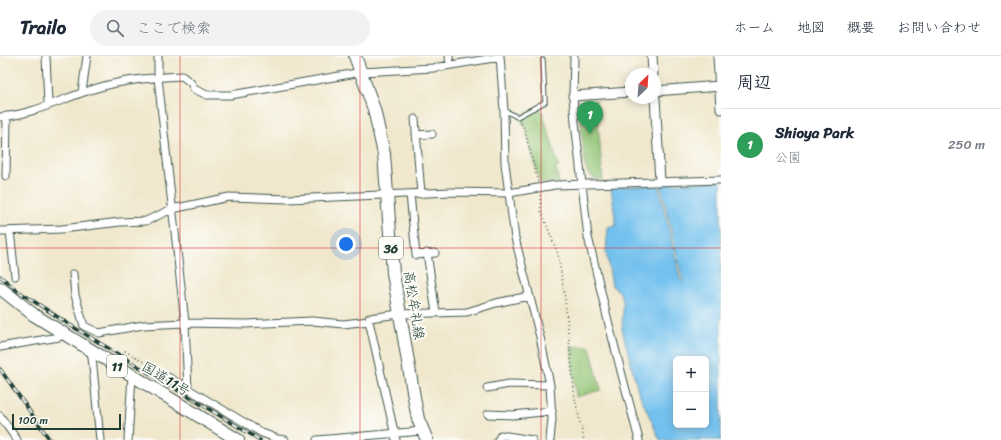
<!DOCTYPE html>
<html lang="ja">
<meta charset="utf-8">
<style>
:root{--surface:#fff;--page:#f2f2f3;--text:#1f2937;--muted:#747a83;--line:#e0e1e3;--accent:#111827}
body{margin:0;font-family:Sriracha,"Klee One",sans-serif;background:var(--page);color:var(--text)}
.controls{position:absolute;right:12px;bottom:12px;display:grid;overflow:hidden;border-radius:6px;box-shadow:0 2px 10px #0003}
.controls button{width:36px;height:36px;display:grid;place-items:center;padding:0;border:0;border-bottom:1px solid var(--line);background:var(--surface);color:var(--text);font:20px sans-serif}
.compass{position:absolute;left:625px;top:12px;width:36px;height:36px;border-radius:50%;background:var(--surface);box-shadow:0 2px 10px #0003;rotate:25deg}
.scale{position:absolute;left:12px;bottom:10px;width:109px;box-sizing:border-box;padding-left:4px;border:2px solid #1f3d34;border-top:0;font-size:11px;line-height:14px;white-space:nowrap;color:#1f3d34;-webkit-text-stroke:3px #fdfcf7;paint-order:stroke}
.you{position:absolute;left:346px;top:188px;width:14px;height:14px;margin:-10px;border:3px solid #fff;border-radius:50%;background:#1a73e8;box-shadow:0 0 0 6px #1a73e833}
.badge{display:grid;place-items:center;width:26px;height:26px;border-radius:50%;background:var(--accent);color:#fff;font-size:13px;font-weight:700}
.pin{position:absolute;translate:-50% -33px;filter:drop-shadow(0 1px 2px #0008)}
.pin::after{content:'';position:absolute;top:21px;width:14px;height:12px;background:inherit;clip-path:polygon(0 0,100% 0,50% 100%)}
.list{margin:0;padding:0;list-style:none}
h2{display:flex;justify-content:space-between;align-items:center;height:52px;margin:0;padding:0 16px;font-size:17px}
h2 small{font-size:13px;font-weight:400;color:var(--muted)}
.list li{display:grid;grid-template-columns:26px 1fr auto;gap:12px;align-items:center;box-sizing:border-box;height:72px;padding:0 16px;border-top:1px solid var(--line)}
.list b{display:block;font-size:15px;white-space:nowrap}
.list p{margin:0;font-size:13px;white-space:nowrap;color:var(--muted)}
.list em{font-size:13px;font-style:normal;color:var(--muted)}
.icon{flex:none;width:22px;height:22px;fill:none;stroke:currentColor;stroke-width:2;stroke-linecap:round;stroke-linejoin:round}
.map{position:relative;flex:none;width:721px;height:384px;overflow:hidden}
header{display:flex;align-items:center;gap:24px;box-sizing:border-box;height:56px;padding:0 20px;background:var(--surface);border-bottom:1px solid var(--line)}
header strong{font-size:19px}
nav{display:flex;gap:22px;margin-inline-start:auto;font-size:14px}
.search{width:280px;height:36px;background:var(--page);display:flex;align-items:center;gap:10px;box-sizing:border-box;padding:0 14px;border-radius:22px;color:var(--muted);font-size:15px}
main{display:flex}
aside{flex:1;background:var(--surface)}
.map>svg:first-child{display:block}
.green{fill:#91c272;stroke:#588053}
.water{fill:#73c1ee;stroke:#497f91;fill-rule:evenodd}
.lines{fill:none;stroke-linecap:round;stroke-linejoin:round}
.service-casing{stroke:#3e564b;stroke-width:5.5}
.minor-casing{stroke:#3e564b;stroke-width:9}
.tertiary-casing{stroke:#3e564b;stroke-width:11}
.primary-casing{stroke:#3e564b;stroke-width:14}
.trunk-casing{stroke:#3e564b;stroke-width:14}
.path{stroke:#3e564b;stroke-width:1.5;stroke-dasharray:1 3;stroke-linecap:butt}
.service{stroke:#fff;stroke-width:3.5}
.minor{stroke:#fff;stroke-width:7}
.tertiary{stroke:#fff;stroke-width:9}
.primary{stroke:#fff;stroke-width:12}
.trunk{stroke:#fff;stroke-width:12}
.rail-casing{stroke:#1f3d34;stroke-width:3.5}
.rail{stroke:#fdfcf7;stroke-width:2;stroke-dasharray:6;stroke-linecap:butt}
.grid{fill:none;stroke:#d62828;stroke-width:1;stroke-opacity:0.55}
.labels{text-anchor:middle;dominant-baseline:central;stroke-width:4;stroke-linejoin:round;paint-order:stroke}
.shield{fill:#fdfcf7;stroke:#62766e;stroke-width:1}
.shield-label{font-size:13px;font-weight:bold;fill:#1f3d34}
.street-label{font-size:14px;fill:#1f3d34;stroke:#fdfcf7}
</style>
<header>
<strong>Trailo</strong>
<div class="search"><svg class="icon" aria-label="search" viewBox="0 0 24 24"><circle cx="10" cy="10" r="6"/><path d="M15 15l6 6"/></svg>ここで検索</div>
<nav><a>ホーム</a><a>地図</a><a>概要</a><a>お問い合わせ</a></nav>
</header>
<main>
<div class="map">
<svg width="721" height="384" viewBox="0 0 721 384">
<rect width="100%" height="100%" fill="#fdfcf7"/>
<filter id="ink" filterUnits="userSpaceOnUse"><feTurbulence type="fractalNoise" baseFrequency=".025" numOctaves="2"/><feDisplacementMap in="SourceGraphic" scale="8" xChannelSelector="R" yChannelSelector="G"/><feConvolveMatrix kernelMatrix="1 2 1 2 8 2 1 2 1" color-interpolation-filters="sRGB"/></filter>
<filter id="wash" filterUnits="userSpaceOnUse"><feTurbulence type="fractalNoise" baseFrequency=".012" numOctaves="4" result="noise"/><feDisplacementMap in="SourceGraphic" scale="16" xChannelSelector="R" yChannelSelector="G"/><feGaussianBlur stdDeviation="0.9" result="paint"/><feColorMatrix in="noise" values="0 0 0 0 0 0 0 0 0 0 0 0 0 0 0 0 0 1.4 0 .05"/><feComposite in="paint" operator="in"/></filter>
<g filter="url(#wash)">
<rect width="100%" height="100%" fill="#f0e7cc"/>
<path class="green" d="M596,44L603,124C593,122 589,121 585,111L579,45Z
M540,51L543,58L559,111L556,112L559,127H540L526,73L519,61Z
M571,290L590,291L601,334L576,341Z"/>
<path class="water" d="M721,125V384H660L638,335L622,273L623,245L620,236L612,230L606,196L608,171L616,170L611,131L655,129L659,131L681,226L683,225L661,130L663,128ZM676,303H706V369H676Z"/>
</g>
<g filter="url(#ink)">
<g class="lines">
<defs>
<path id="service" d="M504,54L517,61L545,46L543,4"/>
<path id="minor" d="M46,0L48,48
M158,0V22L185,267L188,333
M449,0L450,9
M500,0L504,54L505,108L515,182L540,281L550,329L552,363L550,384
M574,0L573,40L575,66L588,181L609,269L639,384
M82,36L87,0
M0,61C33,59 65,41 97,32C125,23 153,22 182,20L191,27L194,33L207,39H231L362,16L433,12L500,1
M415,63L421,138
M416,79L432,78
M6,120L7,60
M410,138L416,199L435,197
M0,175L62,173L120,166L146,165L172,153L229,141L288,143L451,136L509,137L555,129L721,124
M10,175L15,220
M427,197L436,257
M73,218L75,239L84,270L99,277L143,269L185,267L246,268L313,265L343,268L369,265V262L399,258L467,256L496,247L529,240
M369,265L396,384
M0,291L59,281L63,277
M90,294L92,301L100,384
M168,321L262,377L278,383L285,384
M487,332L509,328L550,329
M488,358L513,359L552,355
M0,360L17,384
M128,384L132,320
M317,384L422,375
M498,384L501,379L532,384"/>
<path id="tertiary" d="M652,0L653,18
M718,0L721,53
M655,35L720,30
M573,40L631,36
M655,42L660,125"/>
<path id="primary" d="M355,0L374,53L384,98L393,217L415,347L418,363L427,384"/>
<path id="trunk" d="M0,232L34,259L63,277L238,384"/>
</defs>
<use href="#service" class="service-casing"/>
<use href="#minor" class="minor-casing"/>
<use href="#tertiary" class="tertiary-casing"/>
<use href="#primary" class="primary-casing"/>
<use href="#trunk" class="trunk-casing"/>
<path class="path" d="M519,64L524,72L538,126
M540,139L541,155L558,198L565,243L575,343L584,384
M121,302L125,295L162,317"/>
<use href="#service" class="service"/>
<use href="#minor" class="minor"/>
<use href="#tertiary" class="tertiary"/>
<use href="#primary" class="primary"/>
<use href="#trunk" class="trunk"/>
<defs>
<path id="rail" d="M0,220L18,235L70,269L260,384
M0,313L50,384"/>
</defs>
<use href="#rail" class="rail-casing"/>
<use href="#rail" class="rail"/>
</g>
</g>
<path class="grid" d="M180,0V384M360,0V384M541,0V384M0,192H721"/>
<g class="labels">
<g class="shield">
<rect x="379" y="181" width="24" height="22" rx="3"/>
<rect x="107" y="299" width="20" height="22" rx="3"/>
</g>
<g class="shield-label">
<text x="391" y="192">36</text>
<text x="117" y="310">11</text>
</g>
<g class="street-label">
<text transform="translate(414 249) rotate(81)">高松牟礼線</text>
<text transform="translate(166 323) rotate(31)">国道11号</text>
</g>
</g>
</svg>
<div class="controls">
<button>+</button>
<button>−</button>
</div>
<svg class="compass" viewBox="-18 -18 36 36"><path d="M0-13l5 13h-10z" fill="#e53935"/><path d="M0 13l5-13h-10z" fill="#747a83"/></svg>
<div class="scale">100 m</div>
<div class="you"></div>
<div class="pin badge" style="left:590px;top:78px;background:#2e9e5b">1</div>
</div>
<aside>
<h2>周辺<small></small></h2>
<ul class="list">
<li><span class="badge" style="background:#2e9e5b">1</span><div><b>Shioya Park</b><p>公園</p></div><em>250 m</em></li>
</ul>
</aside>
</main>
